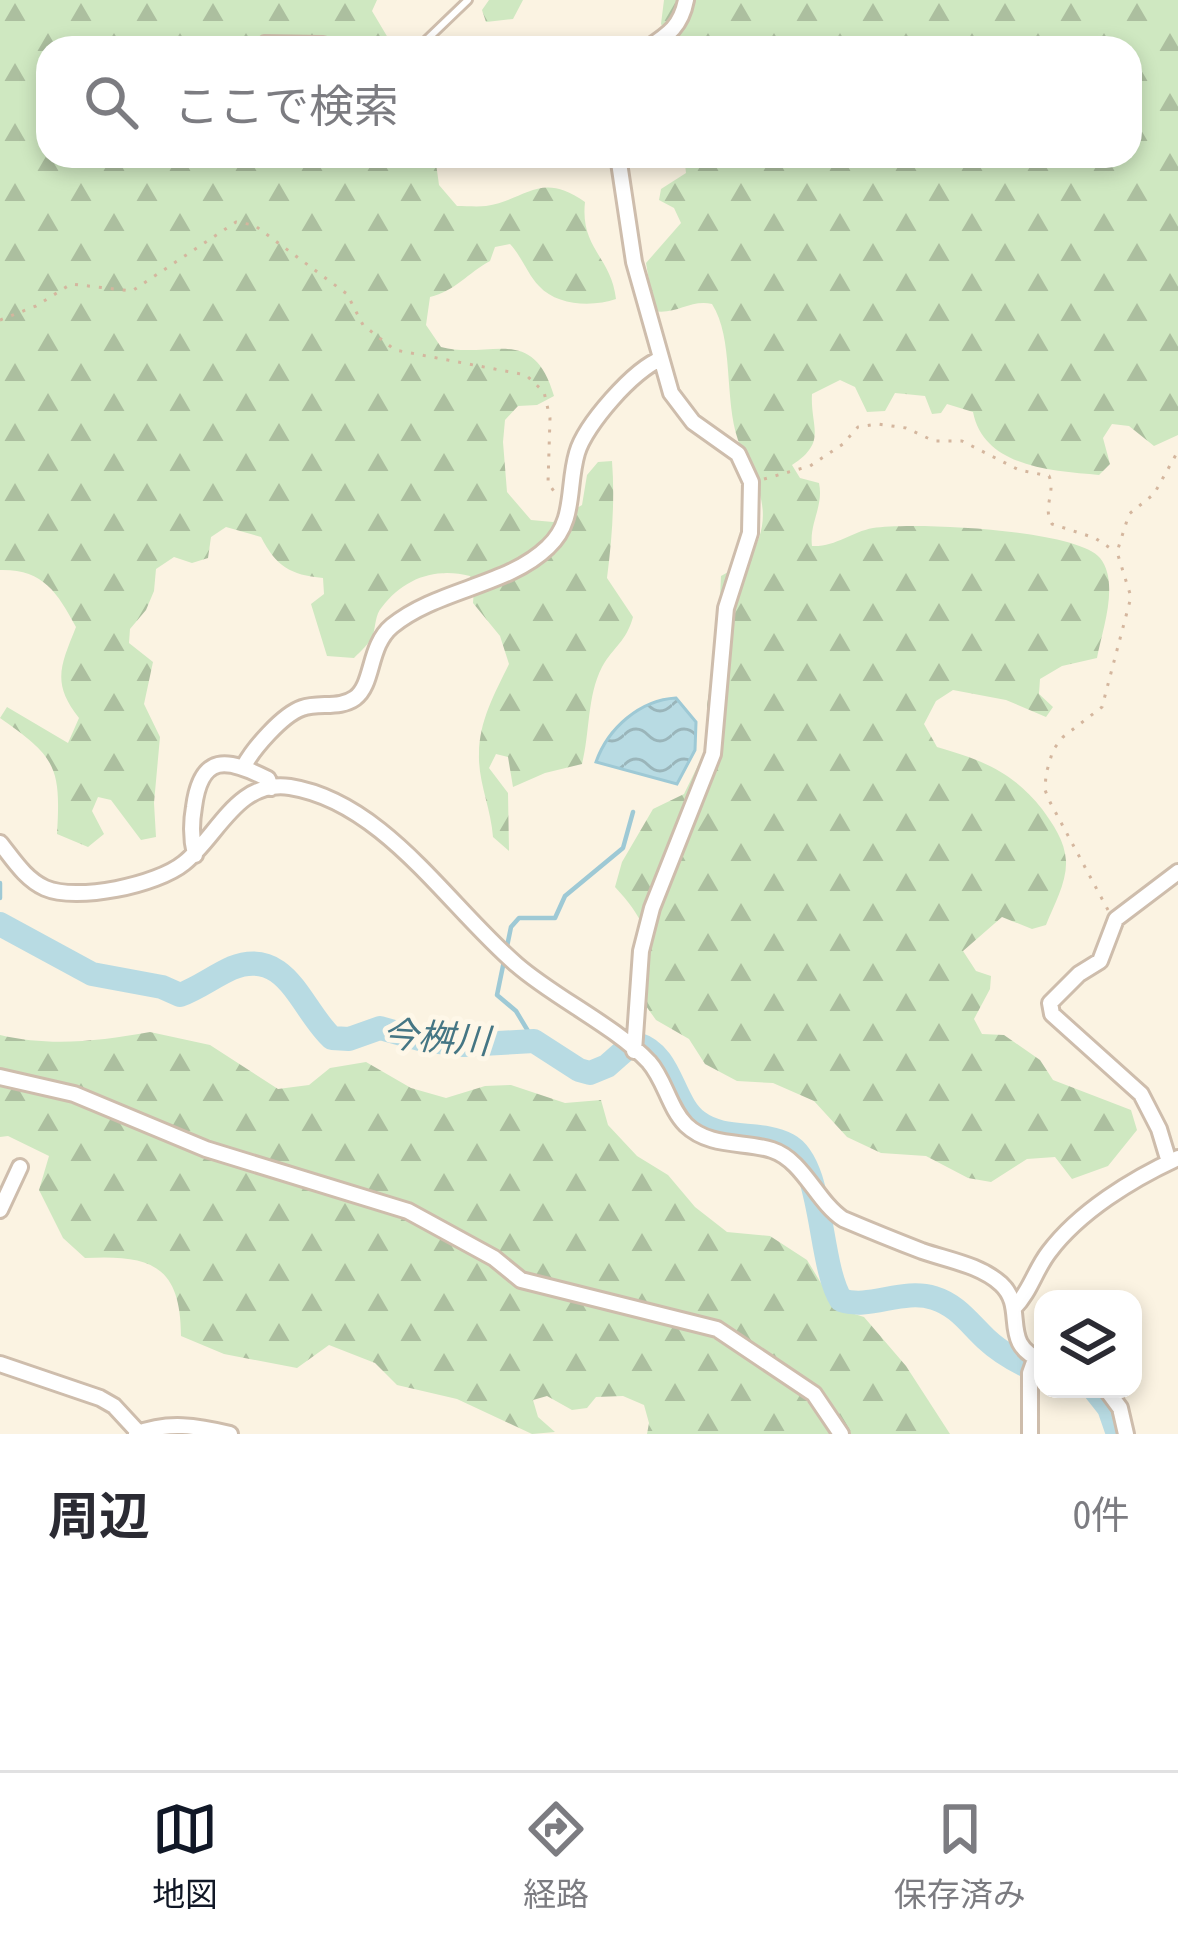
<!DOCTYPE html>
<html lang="ja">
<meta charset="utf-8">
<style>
:root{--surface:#fff;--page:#f7f7f7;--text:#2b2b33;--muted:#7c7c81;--line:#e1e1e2;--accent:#111827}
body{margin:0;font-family:"Asap Condensed","Noto Sans JP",sans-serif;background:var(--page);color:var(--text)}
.controls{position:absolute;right:36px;bottom:36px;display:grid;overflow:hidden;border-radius:24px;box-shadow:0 6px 18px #0003}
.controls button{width:108px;height:108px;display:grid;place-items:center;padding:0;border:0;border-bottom:3px solid var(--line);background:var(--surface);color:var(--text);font:60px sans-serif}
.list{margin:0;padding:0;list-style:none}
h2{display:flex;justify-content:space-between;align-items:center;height:156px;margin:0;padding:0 48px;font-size:51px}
h2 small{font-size:39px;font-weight:400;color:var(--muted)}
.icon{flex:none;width:66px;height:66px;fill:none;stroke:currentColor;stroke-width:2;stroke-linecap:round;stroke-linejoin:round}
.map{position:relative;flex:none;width:1178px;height:1434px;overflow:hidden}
.search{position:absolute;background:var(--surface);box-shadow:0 6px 18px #0003;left:36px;right:36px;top:36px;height:132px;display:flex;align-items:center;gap:30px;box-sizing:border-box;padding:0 42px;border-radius:36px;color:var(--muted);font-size:45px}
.sheet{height:336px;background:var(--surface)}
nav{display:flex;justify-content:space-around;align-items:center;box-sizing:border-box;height:168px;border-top:3px solid var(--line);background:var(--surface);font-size:33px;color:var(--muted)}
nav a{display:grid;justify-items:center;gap:6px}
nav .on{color:var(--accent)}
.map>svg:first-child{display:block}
.forest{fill:url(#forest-firs)}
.water{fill:url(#water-waves);stroke:#9ec9d5;stroke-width:3}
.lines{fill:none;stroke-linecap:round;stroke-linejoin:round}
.stream{stroke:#9ec9d5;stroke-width:4.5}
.river{stroke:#b8dbe3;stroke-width:24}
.lane-casing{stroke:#cebdac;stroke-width:12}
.street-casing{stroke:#cebdac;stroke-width:20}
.path{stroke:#d4b69e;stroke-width:3;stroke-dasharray:3 9;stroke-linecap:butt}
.lane{stroke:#fff;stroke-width:6}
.street{stroke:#fff;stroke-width:14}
.labels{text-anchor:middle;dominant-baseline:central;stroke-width:10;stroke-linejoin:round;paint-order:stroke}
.water-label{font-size:36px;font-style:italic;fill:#457684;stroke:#fef7e8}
</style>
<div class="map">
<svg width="1178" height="1434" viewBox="0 0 1178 1434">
<defs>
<pattern id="forest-firs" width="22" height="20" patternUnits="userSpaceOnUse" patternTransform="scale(3)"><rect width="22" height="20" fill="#cfe8c1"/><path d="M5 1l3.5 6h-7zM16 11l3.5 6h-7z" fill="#acbf9f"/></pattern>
<pattern id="water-waves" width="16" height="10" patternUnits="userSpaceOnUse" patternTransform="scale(3)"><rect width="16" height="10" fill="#b8dbe3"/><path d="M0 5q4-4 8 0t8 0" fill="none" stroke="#9ab5ba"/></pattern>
</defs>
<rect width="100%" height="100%" fill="#fbf3e2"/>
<path class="forest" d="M0,0H377L372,11L394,48H48V156H435L439,185L457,206C466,206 477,207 486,206C526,200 540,170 585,202C580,249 611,256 616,299C593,307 557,306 539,286C528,275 522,257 510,244L495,247L490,261C468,273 455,291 430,297L426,325L441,347C490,360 533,323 554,396L537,405L518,406L505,420L503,442L507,492L531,520L553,522L582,505L587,475L598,462L612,461C615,500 612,539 607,578L633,617C626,642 614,646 602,667C587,696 590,733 582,764L545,773L513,787L508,757L496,754L489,768L508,793L509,851L493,837C491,808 478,782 479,754C479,721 495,693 509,664L500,636L473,603L474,588L470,576C436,567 404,578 382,607C375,615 376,625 373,635C369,644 361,651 354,658L327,656L311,604L324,594L323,578C290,575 276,566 261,537L226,527L211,537L208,558L192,563L174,557L156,569L154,591L146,610L130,629L129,643L153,662L144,704L160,737L154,803L156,837L141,840L111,800L98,797L92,811L104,834L88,847L57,834C61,767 56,757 0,718L7,707L68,743L79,718C51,683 61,665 76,627C57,592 43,569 0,570Z
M489,0H523L513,19L486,22L482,10Z
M664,0H1178V435L1154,446L1129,426L1112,424L1103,438L1110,464L1099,475C1054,471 984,468 973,412L947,404L941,413L932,414L925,396L895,393L885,411L867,412L855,387L840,380L812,394C810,427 828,442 792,465L800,478L819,483C824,506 809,523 812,546C836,547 851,532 873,528C912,522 1076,529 1100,558C1120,583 1102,630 1097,658L1062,666L1040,679L1039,694L1053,707L1046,717L1006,700L953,690L936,701L924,724L937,747C982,760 1013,772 1042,809C1053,824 1065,841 1066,861C1067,882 1054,905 1046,925L1032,929L1002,917L963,951L976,971L991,976L990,989L974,1019L982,1034L1004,1035L1040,1060L1053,1080L1131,1110L1137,1130L1108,1166L1072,1179L1055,1157L1027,1159L991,1182L968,1178L926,1156L881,1153L847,1137L814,1101L773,1083L737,1081L705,1064L689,1039L656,1020L646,1006C651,950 656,931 615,887L622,862L653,809L684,794L707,747V705L718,640L721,576C737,568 752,557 759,538C772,499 749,473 738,440C724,399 734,338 712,304C691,299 676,315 654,311L646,263L681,223L674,208L659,200L661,189L686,173L684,156H1130V48H676L661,24Z
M150,1032L210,1045L278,1089L309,1085L330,1068L366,1062L411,1088L446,1098L485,1086L511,1085L565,1103L601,1100L608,1125L637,1156L668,1175L695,1207L727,1232L770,1236L807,1260L827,1293L848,1312L864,1317L906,1366L950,1434H647L649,1423L644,1405L623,1396L596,1397L587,1408L572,1410L547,1396L533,1400L538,1417L555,1432L532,1434L457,1399L397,1385L375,1363L329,1345L297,1368L224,1354L181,1336C181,1263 148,1255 85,1258L63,1238L39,1190L49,1156L8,1136L0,1137V1035C51,1047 99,1041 150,1032Z"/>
<path class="water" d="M676,698L696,722L695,750L677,784L596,762C608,728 640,700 676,698Z"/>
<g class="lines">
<path class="stream" d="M0,883V898
M534,1041L516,1011L497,995L511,927L519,918H555L565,896L623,848L633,812"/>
<path class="river" d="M0,924L92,974L162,987L180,995C199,988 214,976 232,968C287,946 301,1010 332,1038L349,1039L380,1028L423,1040L464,1045L534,1041L579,1070L590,1073L607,1066L624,1051
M637,1044C673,1055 671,1102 698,1122C725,1142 760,1130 788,1145C824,1164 818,1263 841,1300C870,1310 902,1288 934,1298C957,1305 969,1323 986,1339C1002,1354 1023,1365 1043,1373
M1094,1389L1109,1408L1118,1434"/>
<defs>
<path id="lane" d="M264,40L323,41L352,48
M418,48L468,0"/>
<path id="street" d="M648,48C669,34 681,26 686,0
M618,156L634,262L671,393L693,422L738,454L751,482L750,533L726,608L713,754L652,908L641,951L634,1051
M244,766C253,749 282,715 302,708C319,702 340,709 355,698C374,684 368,646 392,626C437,589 508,586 548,547C576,521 567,487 577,453C585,425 634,369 661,359
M0,843C13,859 25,879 45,888C77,902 157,885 184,863C218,836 237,779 290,787C384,802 448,906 517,965C555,998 615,1026 649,1062C665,1080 669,1108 686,1125C710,1148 745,1141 772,1150C803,1160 817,1202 843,1219C869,1230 896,1241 922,1251C948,1260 980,1265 1001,1284C1028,1309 998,1344 1043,1361
M195,855C191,838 191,824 194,807C201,753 227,758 268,779L271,788
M0,1077L74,1094L206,1149L408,1211L494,1258L521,1280L717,1329L814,1394L841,1434
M1169,1162L1159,1129L1141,1094L1052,1014L1050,1003L1079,974L1100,961L1116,919L1178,872
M0,1210L20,1167
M1014,1308C1030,1292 1035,1270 1049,1252C1079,1212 1132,1179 1178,1158
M0,1364L100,1398L114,1406L139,1433
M1106,1389L1120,1408L1126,1434
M136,1434C167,1421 198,1426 230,1434
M1030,1434V1373L1035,1359"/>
</defs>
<use href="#lane" class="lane-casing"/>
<use href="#street" class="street-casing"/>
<path class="path" d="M0,320L36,306L71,284L132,291L236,222L254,225L347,294L363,325L395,350L526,375L544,392L550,418L548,483L558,497
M764,479L810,466L843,444L858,427L878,424L906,428L934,441H962L1019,470L1049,476C1056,492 1042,508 1052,524L1095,538L1116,552
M1108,910L1050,802L1045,790L1046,774L1053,750L1063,737L1102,707L1131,597L1117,552L1129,514L1154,494L1178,451"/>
<use href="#lane" class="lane"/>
<use href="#street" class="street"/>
</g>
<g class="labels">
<g class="water-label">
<text transform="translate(436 1037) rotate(4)">今桝川</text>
</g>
</g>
</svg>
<div class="controls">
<button><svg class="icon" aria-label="layers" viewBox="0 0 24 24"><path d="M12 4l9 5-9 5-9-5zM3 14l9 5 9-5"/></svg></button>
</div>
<div class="search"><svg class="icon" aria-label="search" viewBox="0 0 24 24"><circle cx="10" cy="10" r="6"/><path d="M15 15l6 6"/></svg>ここで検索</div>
</div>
<section class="sheet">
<h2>周辺<small>0件</small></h2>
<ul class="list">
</ul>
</section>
<nav>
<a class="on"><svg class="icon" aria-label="map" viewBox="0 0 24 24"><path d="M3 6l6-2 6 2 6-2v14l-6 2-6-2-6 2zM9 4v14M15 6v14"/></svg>地図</a>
<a><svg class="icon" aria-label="directions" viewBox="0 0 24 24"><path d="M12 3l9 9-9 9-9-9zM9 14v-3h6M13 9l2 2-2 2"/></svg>経路</a>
<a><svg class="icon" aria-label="saved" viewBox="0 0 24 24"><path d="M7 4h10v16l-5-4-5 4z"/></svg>保存済み</a>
</nav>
